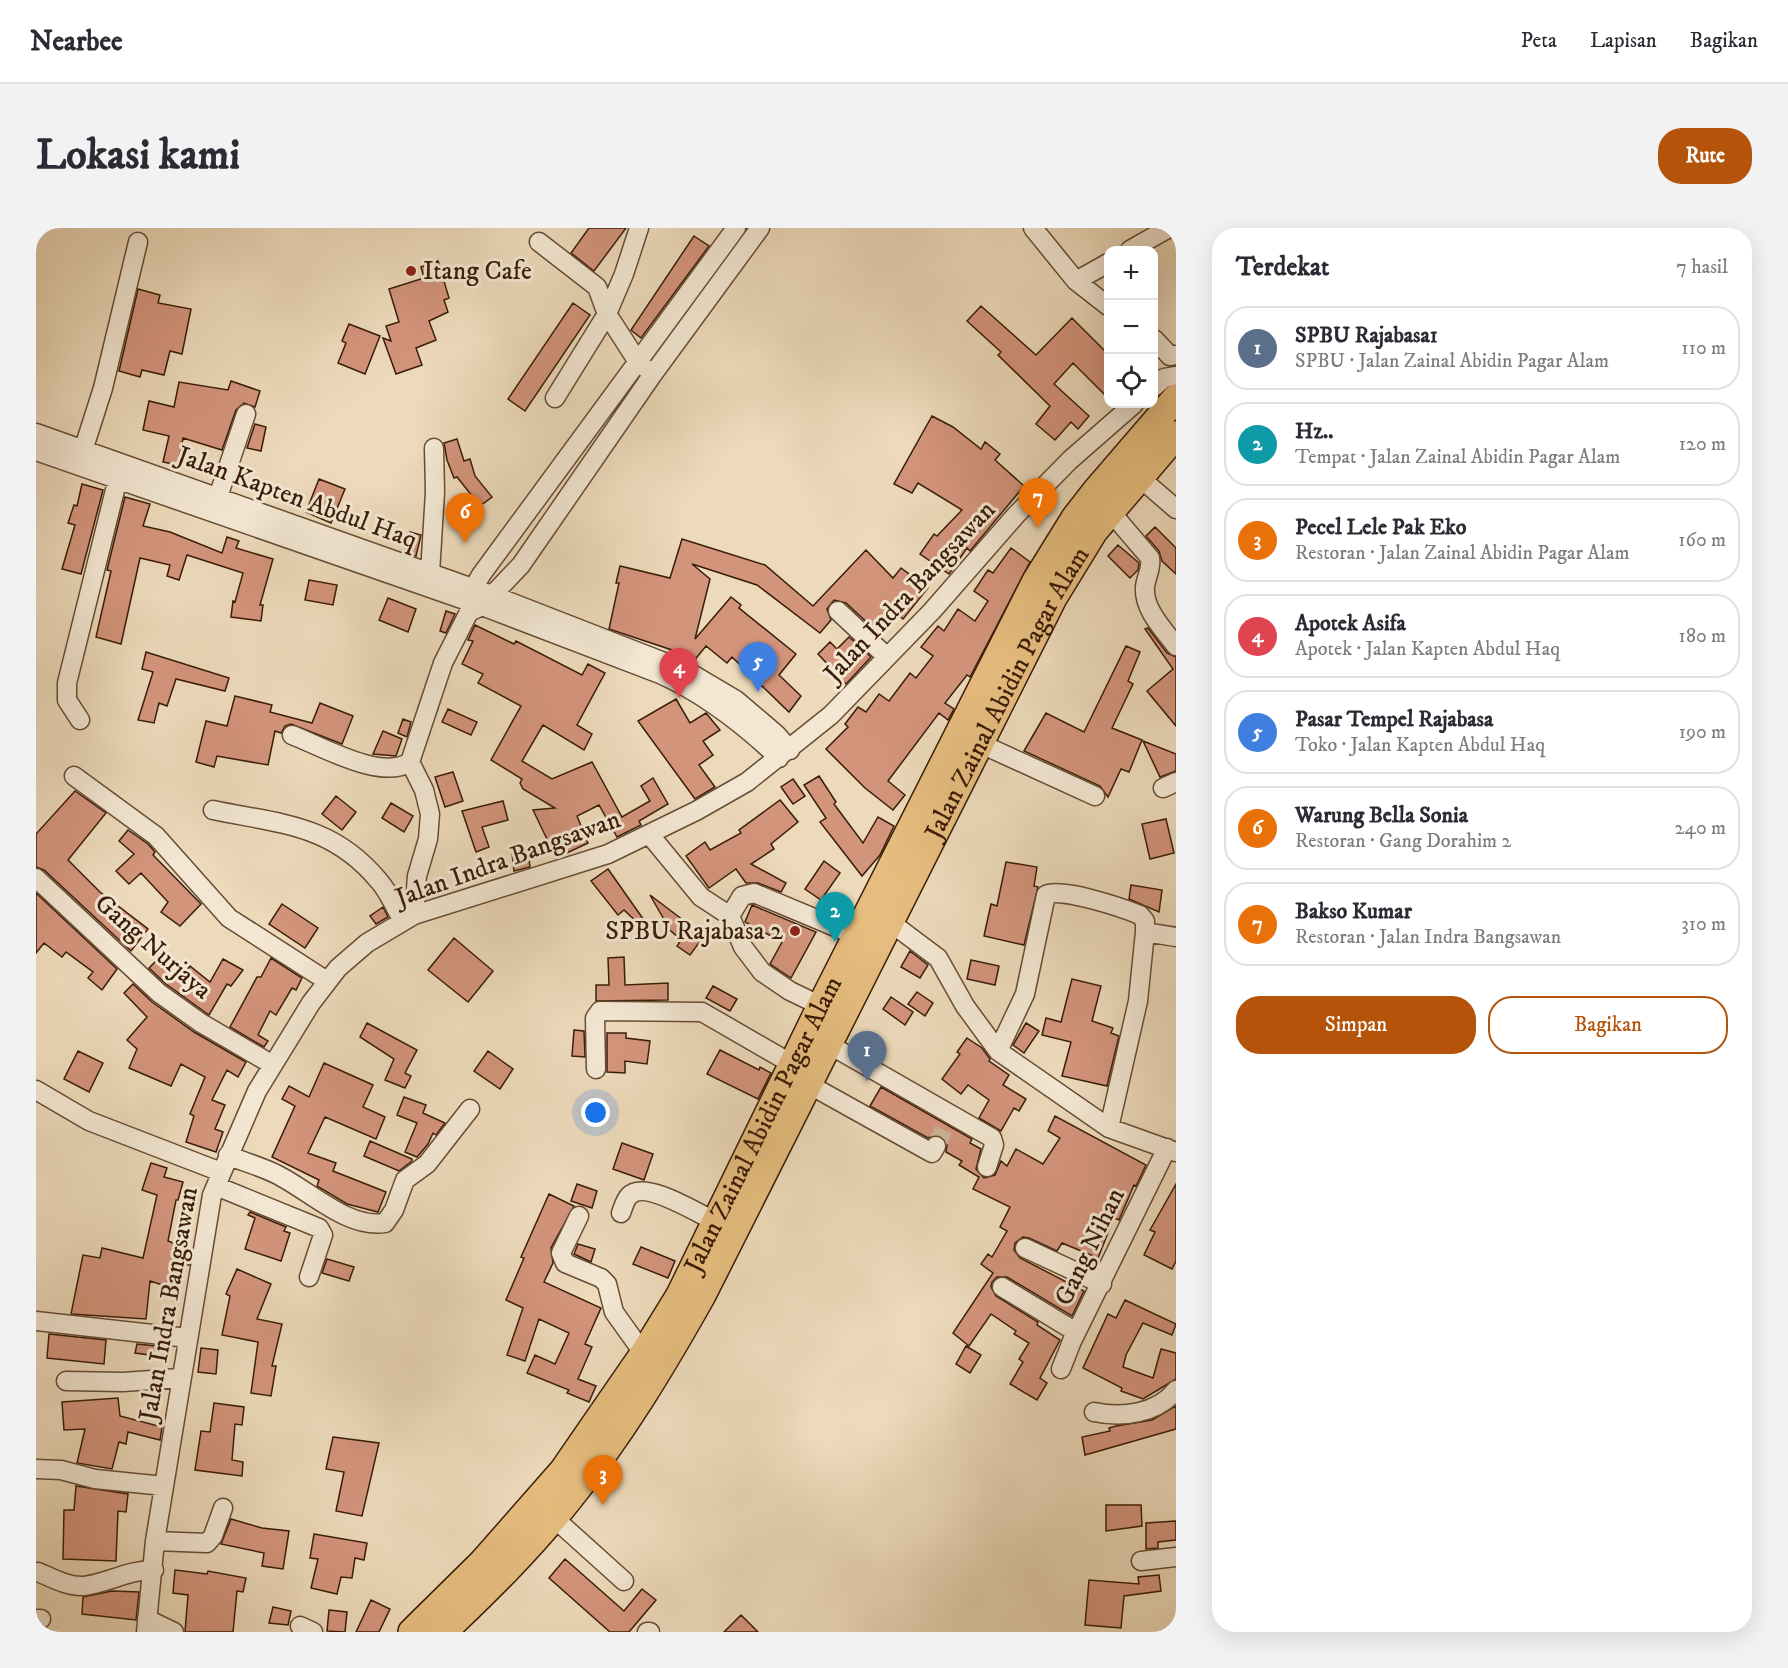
<!DOCTYPE html>
<html lang="id">
<meta charset="utf-8">
<style>
:root{--surface:#fff;--page:#f2f2f3;--text:#2b2b33;--muted:#7c7c81;--line:#e1e1e2;--accent:#b45309}
body{margin:0;font-family:"IM FELL DW Pica",serif;background:var(--page);color:var(--text)}
.controls{position:absolute;right:18px;top:18px;display:grid;overflow:hidden;border-radius:12px;box-shadow:0 6px 24px #0002}
.controls button{width:54px;height:54px;display:grid;place-items:center;padding:0;border:0;border-bottom:2px solid var(--line);background:var(--surface);color:var(--text);font:30px sans-serif}
.you{position:absolute;left:560px;top:885px;width:21px;height:21px;margin:-15px;border:4px solid #fff;border-radius:50%;background:#1a73e8;box-shadow:0 0 0 9px #1a73e833}
.badge{display:grid;place-items:center;width:39px;height:39px;border-radius:50%;background:var(--accent);color:#fff;font-size:20px;font-weight:700}
.pin{position:absolute;translate:-50% -50px;filter:drop-shadow(0 2px 3px #0008)}
.pin::after{content:'';position:absolute;top:32px;width:21px;height:18px;background:inherit;clip-path:polygon(0 0,100% 0,50% 100%)}
.list{margin:0;padding:0;list-style:none}
h2{display:flex;justify-content:space-between;align-items:center;height:78px;margin:0;padding:0 24px;font-size:26px}
h2 small{font-size:20px;font-weight:400;color:var(--muted)}
.list li{display:grid;grid-template-columns:39px 1fr auto;gap:18px;align-items:center;box-sizing:border-box;height:84px;margin:0 12px 12px;padding:0 12px;border:2px solid var(--line);border-radius:24px}
.list b{display:block;font-size:22px;white-space:nowrap}
.list p{margin:0;font-size:20px;white-space:nowrap;color:var(--muted)}
.list em{font-size:20px;font-style:normal;color:var(--muted)}
.actions{display:flex;gap:12px;padding:18px 24px}
.actions a{flex:1;padding:14px 0;border:2px solid var(--accent);border-radius:24px;text-align:center;font-size:21px;color:var(--accent)}
.actions .main{background:var(--accent);color:#fff}
.icon{flex:none;width:33px;height:33px;fill:none;stroke:currentColor;stroke-width:2;stroke-linecap:round;stroke-linejoin:round}
.map{position:relative;flex:none;width:1140px;height:1404px;overflow:hidden;border-radius:24px}
header{display:flex;align-items:center;gap:36px;box-sizing:border-box;height:84px;padding:0 30px;background:var(--surface);border-bottom:2px solid var(--line)}
header strong{font-size:28px}
nav{display:flex;gap:33px;margin-inline-start:auto;font-size:21px}
.intro{display:flex;align-items:center;justify-content:space-between;box-sizing:border-box;height:144px;padding:0 36px}
h1{margin:0;font-size:42px}
.button{padding:15px 27px;border-radius:24px;background:var(--accent);color:#fff;font-size:21px;font-weight:700}
main{display:flex;gap:36px;padding:0 36px}
aside{flex:1;background:var(--surface);border-radius:24px;box-shadow:0 6px 24px #0002}
.map>svg:first-child{display:block}
.building{fill:#d3947c;stroke:#391c07;stroke-width:1.5}
.lines{fill:none;stroke-linecap:round;stroke-linejoin:round}
.minor-tunnel{stroke:#c9b497;stroke-width:18;stroke-dasharray:18 9;stroke-linecap:butt}
.minor-casing{stroke:#664c34;stroke-width:21}
.highway-casing{stroke:#391c07;stroke-width:30}
.minor{stroke:#f3e7d3;stroke-width:18}
.highway{stroke:#e6bd7e;stroke-width:27}
.poi-dot{fill:#8f2418;stroke:#f3e7d3;stroke-width:2}
.labels{text-anchor:middle;dominant-baseline:central;stroke-width:6;stroke-linejoin:round;paint-order:stroke}
.poi-label{font-size:26px;fill:#391c07;stroke:#f3e7d3;text-anchor:start}
.street-label{font-size:26px;fill:#391c07;stroke:#f3e7d3}
</style>
<header>
<strong>Nearbee</strong>
<nav><a>Peta</a><a>Lapisan</a><a>Bagikan</a></nav>
</header>
<div class="intro"><h1>Lokasi kami</h1><a class="button">Rute</a></div>
<main>
<div class="map">
<svg width="1140" height="1404" viewBox="0 0 1140 1404">
<rect width="100%" height="100%" fill="#eddabb"/>
<filter id="stains"><feTurbulence type="fractalNoise" baseFrequency=".00333" numOctaves="4"/><feColorMatrix values="0 0 0 0 .2 0 0 0 0 .09 0 0 0 0 .02 0 0 0 .5 -.17"/></filter>
<radialGradient id="worn" r=".72"><stop offset=".6" stop-color="#630" stop-opacity="0"/><stop offset="1" stop-color="#630" stop-opacity=".3"/></radialGradient>
<path class="building" d="M553,0H590L558,43L535,25Z
M658,8L673,18L605,110L595,102Z
M402,33L413,70L408,72L412,84L393,93L400,112L380,120L386,137L360,146L347,110L355,113L350,98L363,94L353,61L388,50L385,39Z
M102,61L124,67L122,75L155,81L146,126L134,123L128,147L106,142L104,149L83,143Z
M537,75L554,87L489,183L472,171Z
M945,78L1000,127L1036,90L1072,126V170L1037,135L1018,156L1053,188L1042,201L1035,194L1019,212L1000,196L1014,178L962,127L965,124L931,93Z
M313,96L344,108L329,146L302,135L310,115L306,113Z
M195,153L224,163L219,179L208,175L200,182L186,222L147,210L142,237L127,234L133,208L107,202L113,173L138,179L143,154L192,162Z
M896,188L917,199L945,221L949,214L964,226L959,232L988,258L934,323L931,320L913,346L884,326L898,306L901,308L926,282L882,255L876,265L858,256Z
M219,196L230,199L225,223L211,220Z
M421,211L428,233L434,231L439,248L456,269L444,278L421,249L418,250L411,232L408,215Z
M283,251L309,261L295,295L270,284Z
M46,256L67,262L45,346L26,341L39,297L32,295L38,277L41,278Z
M89,269L114,276L107,298L134,304L186,325L191,309L203,313L200,320L237,331L224,377H227L225,393L195,389L197,373L199,374L207,345L151,327L143,352L131,348L134,337L104,330L85,416L60,409L75,343L71,342Z
M1119,299L1140,320V346L1126,333L1123,323L1110,308Z
M374,304L385,307L380,328L368,324Z
M646,311L729,337L777,378L830,322L857,350L865,340L892,360L867,391L855,381L837,400L810,375L798,372L791,381L795,392L784,405L721,357L656,336L674,351L659,411L695,369L705,377L703,380L760,426L743,447L765,468L753,484L696,429L691,435L670,418L657,434L642,424L573,401L583,355H580L584,338L634,350Z
M1082,317L1103,335L1102,342L1094,350L1072,328Z
M975,320L994,334L934,449L931,447L909,475L918,481L912,492L903,485L852,553L869,567L857,582L829,560L790,521L812,499L809,496L822,479L830,484L843,466L853,473L874,445L880,450L897,428L885,419L902,398L908,403L922,381L939,393L952,373L938,363L952,342L957,345Z
M273,352L301,357L297,377L269,372Z
M352,370L380,381L372,404L343,392Z
M410,383L419,386L410,405L404,403Z
M439,397L478,416L480,413L546,447L552,436L569,445L541,497L556,506L548,522L507,497L486,533L516,551L556,534L586,589L614,573L605,558L617,550L632,576L603,593L605,597L581,609L563,577L541,588L552,615L520,630L497,582L519,580L487,561L484,555L486,551L455,532L485,478L442,455L447,446L426,436L437,413L432,412Z
M1112,400L1131,425L1140,429V498L1111,463L1137,441L1109,401Z
M813,409L835,429L810,456L782,426L794,414L801,421Z
M1090,418L1104,424L1092,453L1097,456L1076,500L1106,512L1093,544L1085,541L1072,569L1064,558L988,523L1010,485L1048,504Z
M110,424L193,450L189,463L140,451L131,478L123,475L118,495L102,492L117,444L106,441Z
M199,468L236,477L234,484L276,495L284,475L317,488L306,516L255,496L249,498L245,505L239,503L232,537L181,528L178,539L160,534L170,493L191,498Z
M640,471L654,495L670,485L684,502L667,513L677,527L663,537L679,559L659,571L602,493Z
M412,481L441,494L435,507L406,494Z
M367,491L375,494L371,509L362,505Z
M347,503L366,511L360,528L337,526Z
M1107,513L1140,526V543L1124,549Z
M417,544L427,573L409,579L399,549Z
M783,548L800,574L798,576L827,615L842,589L858,598L844,627L826,648L784,594L790,590L768,557Z
M757,551L769,568L757,576L745,559Z
M39,563L70,585L32,632L64,664L112,701L95,723L8,642L0,639V606Z
M300,568L320,584L306,602L286,586Z
M744,572L762,594L735,616L738,621L715,636L750,655L745,664L722,655H710L700,641L673,660L650,628L669,614L674,622L705,605L703,602Z
M467,573L472,592L446,599L453,619L440,624L426,583Z
M355,575L377,588L368,604L346,590Z
M1130,591L1138,625L1114,631L1106,596Z
M92,602L112,616L119,624L117,627L165,676L144,698L125,684L132,674L105,645L93,656L80,643L98,626L83,613Z
M492,623L494,639L478,643L476,625Z
M788,633L804,645L785,672L769,661Z
M970,634L1001,639L998,658L1002,659L988,717L948,708L955,676L961,678Z
M572,641L610,695L606,699L588,682L582,687L555,653Z
M1095,657L1126,662L1123,684L1093,671Z
M0,665L81,741L66,762L52,750L57,744L30,724L26,729L8,715L0,725Z
M614,667L668,708L654,727L641,718L645,712L627,696L630,695Z
M246,676L282,700L269,720L233,696Z
M716,677L780,704L755,750L734,736L746,714L709,694Z
M347,679L352,689L340,696L334,688Z
M418,710L457,743L432,774L392,742Z
M874,723L892,737L884,750L865,739Z
M588,729L589,757L632,755V772L560,773V757H573L572,730Z
M235,730L266,750L260,762L256,760L240,787L234,783L222,807L232,813L228,819L194,799L221,749H225Z
M187,731L207,742L195,758L191,756L173,787L130,756L113,740L120,733L137,751L138,748L143,752L154,738L174,754Z
M935,732L963,738L959,757L931,751Z
M1036,751L1065,758L1056,793L1077,800L1075,805L1083,808L1071,858L1026,848L1035,814L1006,807L1010,790L1025,794Z
M97,756L116,774L158,804L210,834L202,849L191,842L176,872L189,877L179,901L187,904L180,924L150,914L158,888L154,886L169,849L145,836L135,858L93,840L101,821L91,812L111,789L88,765Z
M677,758L701,771L694,783L670,770Z
M881,764L897,775L889,788L872,776Z
M855,769L877,784L869,797L847,781Z
M331,795L381,822L369,845L375,848L369,860L349,852L358,831L324,809Z
M990,795L1003,803L988,825L977,817Z
M538,802L548,803L549,829L536,828Z
M571,805H590V810L614,813L611,836L589,833V845L571,844Z
M931,810L946,820L954,831L953,833L973,847L967,857L990,871L983,883L978,880L965,903L943,890L953,872L932,857L925,866L906,851L924,826L921,824Z
M684,822L723,842L724,839L735,845L722,871L671,846Z
M42,823L67,835L53,864L28,851Z
M452,823L477,841L464,861L438,843Z
M288,835L337,857L327,879L349,889L340,911L289,889L272,925L300,935L297,943L350,964L342,984L311,976L281,958L283,952L236,929L259,878L246,871L253,858L273,869Z
M845,859L936,911L934,915L945,921L940,941L948,950L959,947L965,933L971,938L980,921L1007,936L1024,910L1012,903L1019,888L1110,937L1100,958L1098,957L1083,992L1078,990L1062,1030L1026,1015L1021,1023L993,1010L987,1009L979,1015L978,1022L984,1030L1048,1063L1036,1088L971,1049H961L956,1054L955,1059L960,1068L1002,1094L1001,1097L1024,1112L1004,1150L1011,1155L1001,1172L974,1156L987,1134L983,1131L993,1115L978,1106L980,1103L955,1086L933,1118L917,1105L957,1045L945,1036L952,1026L956,1029L971,1003L964,999L974,979L937,961L943,949L923,937L926,933L910,924L911,917L906,909L899,907L892,910L834,878Z
M368,869L390,877L387,885L409,895L400,907L397,905L392,916L381,929L369,924L381,895L361,887Z
M334,913L376,931V933L363,943L328,928Z
M586,915L617,926L608,952L577,941Z
M115,935L131,940L128,949L147,954L142,972H140L132,1013L156,1022L153,1037L137,1033L130,1058L114,1053L110,1091L35,1086L47,1027L64,1030L66,1020L107,1030L121,967L106,962Z
M541,956L561,963L556,980L535,973Z
M1140,956V1033L1136,1041L1108,1027L1119,1004L1114,1002Z
M513,966L538,978L515,1020L517,1035L508,1054L565,1080L549,1116L556,1119L542,1151L560,1158L553,1174L531,1165L533,1162L491,1145L499,1127L519,1136L533,1105L503,1091L489,1133L471,1127L487,1080L470,1072L488,1030L485,1029Z
M214,984L250,999L248,1003L254,1005L245,1033L209,1021L219,990L212,987Z
M542,1016L559,1021L555,1034L538,1026Z
M605,1019L639,1033L632,1050L597,1036Z
M291,1031L318,1039L313,1053L286,1045Z
M201,1041L235,1056L221,1091L246,1096L236,1138H240L235,1168L215,1165L222,1114L186,1107L194,1068L190,1066Z
M1089,1072L1140,1096L1136,1107L1107,1095L1090,1127L1087,1139L1117,1150L1125,1121L1140,1125V1151L1107,1171L1085,1163L1086,1160L1047,1140L1072,1086L1080,1090Z
M13,1106L70,1112L68,1136L11,1130Z
M101,1116L130,1119L128,1129L99,1125Z
M930,1118L945,1127L934,1145L920,1136Z
M165,1120L182,1122L180,1146L162,1144Z
M82,1170L84,1188L126,1199L124,1212L92,1204L90,1216L83,1214L76,1241L41,1235L49,1201L28,1202L26,1174Z
M178,1175L208,1179L206,1197L199,1196L196,1232L207,1234L206,1248L159,1242L165,1203L174,1204Z
M1140,1178V1201L1049,1227L1046,1209L1074,1203L1073,1200L1080,1198L1116,1192Z
M297,1209L343,1215L326,1288L300,1283L308,1244L290,1241Z
M40,1258L92,1266L90,1284L82,1283L80,1333L27,1331L28,1282H38Z
M1070,1277H1105L1106,1298L1070,1303Z
M195,1291L226,1300L253,1303L247,1341L226,1338L228,1325L185,1316Z
M1140,1293V1312L1122,1314V1320L1110,1321V1295Z
M278,1306L331,1315L328,1332L319,1330L316,1350L305,1349L301,1366L275,1360L282,1331L274,1330Z
M529,1331L588,1383L606,1361L620,1372L593,1404H574L513,1350Z
M139,1342L171,1346L172,1343L210,1350L207,1364L201,1363L197,1404H149L152,1367L137,1365Z
M1123,1347L1125,1363L1088,1368L1085,1400L1049,1397L1053,1352L1103,1356L1102,1349Z
M76,1363L103,1364L100,1392L46,1386L47,1369Z
M335,1372L354,1381L343,1404H320Z
M237,1379L255,1383L252,1397L233,1395Z
M293,1382L311,1384L309,1404L291,1403Z
M705,1387L722,1404H688Z"/>
<g class="lines">
<path class="minor-tunnel" d="M900,918L911,894"/>
<defs>
<path id="minor" d="M603,0L588,46L571,86L602,134L611,141
M997,0L1040,53L1072,78
M503,14L561,59L571,86L519,170
M1094,22L1133,0
M1040,53L1072,35
M1118,111L1134,128L1140,127
M1118,159L1128,150L1140,148
M0,205L456,367L651,443L700,472L740,506L754,522
M0,223L446,378L624,446C669,466 707,496 743,530
M44,232L67,160L102,14
M1103,249L1140,281
M182,269L210,186
M1074,283L1114,330C1116,340 1110,349 1109,359C1107,381 1128,402 1140,418
M394,345L399,264L398,220
M432,370L445,347L700,0
M802,383L851,429
M44,492L31,472V455L82,250
M256,507C287,519 346,553 374,534
M945,516L1059,568
M38,548L120,608L193,690L291,753
M1127,560L1140,554
M177,582C244,596 296,596 343,653C353,664 359,680 367,693
M613,606L665,669L694,688L707,719L726,744L754,763L785,778
M0,650L123,765L165,795L237,837
M378,687L381,648L392,611L394,586L388,562L374,534L407,435L433,384L446,378L485,337L617,146L724,0
M694,688L706,668L718,665L821,708
M854,694L902,730L929,778L962,823L1073,900L1140,924
M1109,704L1140,709
M792,816L956,910L958,917L951,939
M962,823L989,766L1010,667C1025,659 1087,680 1104,687L1109,693V704L1102,773L1073,900
M560,841L559,790L564,783L666,784L756,836
M772,856L896,925L900,918
M0,862L53,893L185,944
M192,927C207,934 224,938 240,946C273,962 311,1001 349,995L358,982L369,952L391,936L434,881
M180,958L283,1000L287,1007L273,1049
M585,985C587,980 589,972 593,968C608,951 663,986 680,994
M543,988L525,1025L529,1035L565,1050L571,1056L578,1084L613,1133
M989,1020L1066,1056
M966,1059L1040,1104
M0,1093L152,1110
M1025,1141L1036,1113L1131,920
M30,1153L87,1154L144,1150
M1058,1184C1086,1190 1121,1186 1140,1162
M0,1241L25,1242L59,1251L128,1258
M518,1290L588,1353
M119,1313L171,1315L177,1308L187,1280
M1105,1333L1140,1329
M2,1344C16,1350 32,1359 48,1358C73,1355 91,1342 118,1342
M0,1391H5
M111,1391L138,1404
M264,1398L277,1404
M110,1404L119,1313L176,967L221,863L275,775L302,740L331,715L378,687L572,626L660,583L711,554L795,487L896,383L980,287L1034,232L1098,176
M611,1404H614"/>
<g id="highway">
<path id="s1" d="M376,1404L447,1334L527,1243L607,1127L644,1067L785,778L1000,353L1039,290L1060,263L1140,170"/>
<path id="s2" d="M407,1404C451,1362 494,1320 532,1272C584,1208 626,1138 666,1067L1017,370L1058,303L1140,207"/>
</g>
</defs>
<use href="#minor" class="minor-casing"/>
<use href="#highway" class="highway-casing"/>
<use href="#minor" class="minor"/>
<use href="#highway" class="highway"/>
</g>
<g class="poi-dot">
<circle cx="375" cy="43" r="6"/>
<circle cx="759" cy="703" r="6"/>
</g>
<g class="labels">
<g class="poi-label">
<text x="387" y="43">Itang Cafe</text>
<text x="747" y="703" text-anchor="end">SPBU Rajabasa 2</text>
</g>
<g class="street-label">
<text transform="translate(261 270) rotate(20)">Jalan Kapten Abdul Haq</text>
<text transform="translate(874 364) rotate(-47)">Jalan Indra Bangsawan</text>
<text stroke="none"><textPath href="#s2" startOffset="1102">Jalan Zainal Abidin Pagar Alam</textPath></text>
<text transform="translate(472 631) rotate(-20)">Jalan Indra Bangsawan</text>
<text transform="translate(117 719) rotate(41)">Gang Nurjaya</text>
<text stroke="none"><textPath href="#s1" startOffset="622">Jalan Zainal Abidin Pagar Alam</textPath></text>
<text transform="translate(1054 1019) rotate(-64)">Gang Nihan</text>
<text transform="translate(133 1076) rotate(-80)">Jalan Indra Bangsawan</text>
</g>
</g>
<rect width="100%" height="100%" filter="url(#stains)"/>
<rect width="100%" height="100%" fill="url(#worn)"/>
</svg>
<div class="controls">
<button>+</button>
<button>−</button>
<button><svg class="icon" aria-label="locate" viewBox="0 0 24 24"><circle cx="12" cy="12" r="6"/><path d="M12 2v4M12 18v4M2 12h4M18 12h4"/></svg></button>
</div>
<div class="you"></div>
<div class="pin badge" style="left:831px;top:853px;background:#5c6f8a">1</div>
<div class="pin badge" style="left:799px;top:714px;background:#0f9aa8">2</div>
<div class="pin badge" style="left:567px;top:1277px;background:#e8710a">3</div>
<div class="pin badge" style="left:643px;top:470px;background:#e0444e">4</div>
<div class="pin badge" style="left:722px;top:464px;background:#3f7fe0">5</div>
<div class="pin badge" style="left:429px;top:315px;background:#e8710a">6</div>
<div class="pin badge" style="left:1002px;top:300px;background:#e8710a">7</div>
</div>
<aside>
<h2>Terdekat<small>7 hasil</small></h2>
<ul class="list">
<li><span class="badge" style="background:#5c6f8a">1</span><div><b>SPBU Rajabasa1</b><p>SPBU · Jalan Zainal Abidin Pagar Alam</p></div><em>110 m</em></li>
<li><span class="badge" style="background:#0f9aa8">2</span><div><b>Hz..</b><p>Tempat · Jalan Zainal Abidin Pagar Alam</p></div><em>120 m</em></li>
<li><span class="badge" style="background:#e8710a">3</span><div><b>Pecel Lele Pak Eko</b><p>Restoran · Jalan Zainal Abidin Pagar Alam</p></div><em>160 m</em></li>
<li><span class="badge" style="background:#e0444e">4</span><div><b>Apotek Asifa</b><p>Apotek · Jalan Kapten Abdul Haq</p></div><em>180 m</em></li>
<li><span class="badge" style="background:#3f7fe0">5</span><div><b>Pasar Tempel Rajabasa</b><p>Toko · Jalan Kapten Abdul Haq</p></div><em>190 m</em></li>
<li><span class="badge" style="background:#e8710a">6</span><div><b>Warung Bella Sonia</b><p>Restoran · Gang Dorahim 2</p></div><em>240 m</em></li>
<li><span class="badge" style="background:#e8710a">7</span><div><b>Bakso Kumar</b><p>Restoran · Jalan Indra Bangsawan</p></div><em>310 m</em></li>
</ul>
<div class="actions"><a class="main">Simpan</a><a>Bagikan</a></div>
</aside>
</main>
